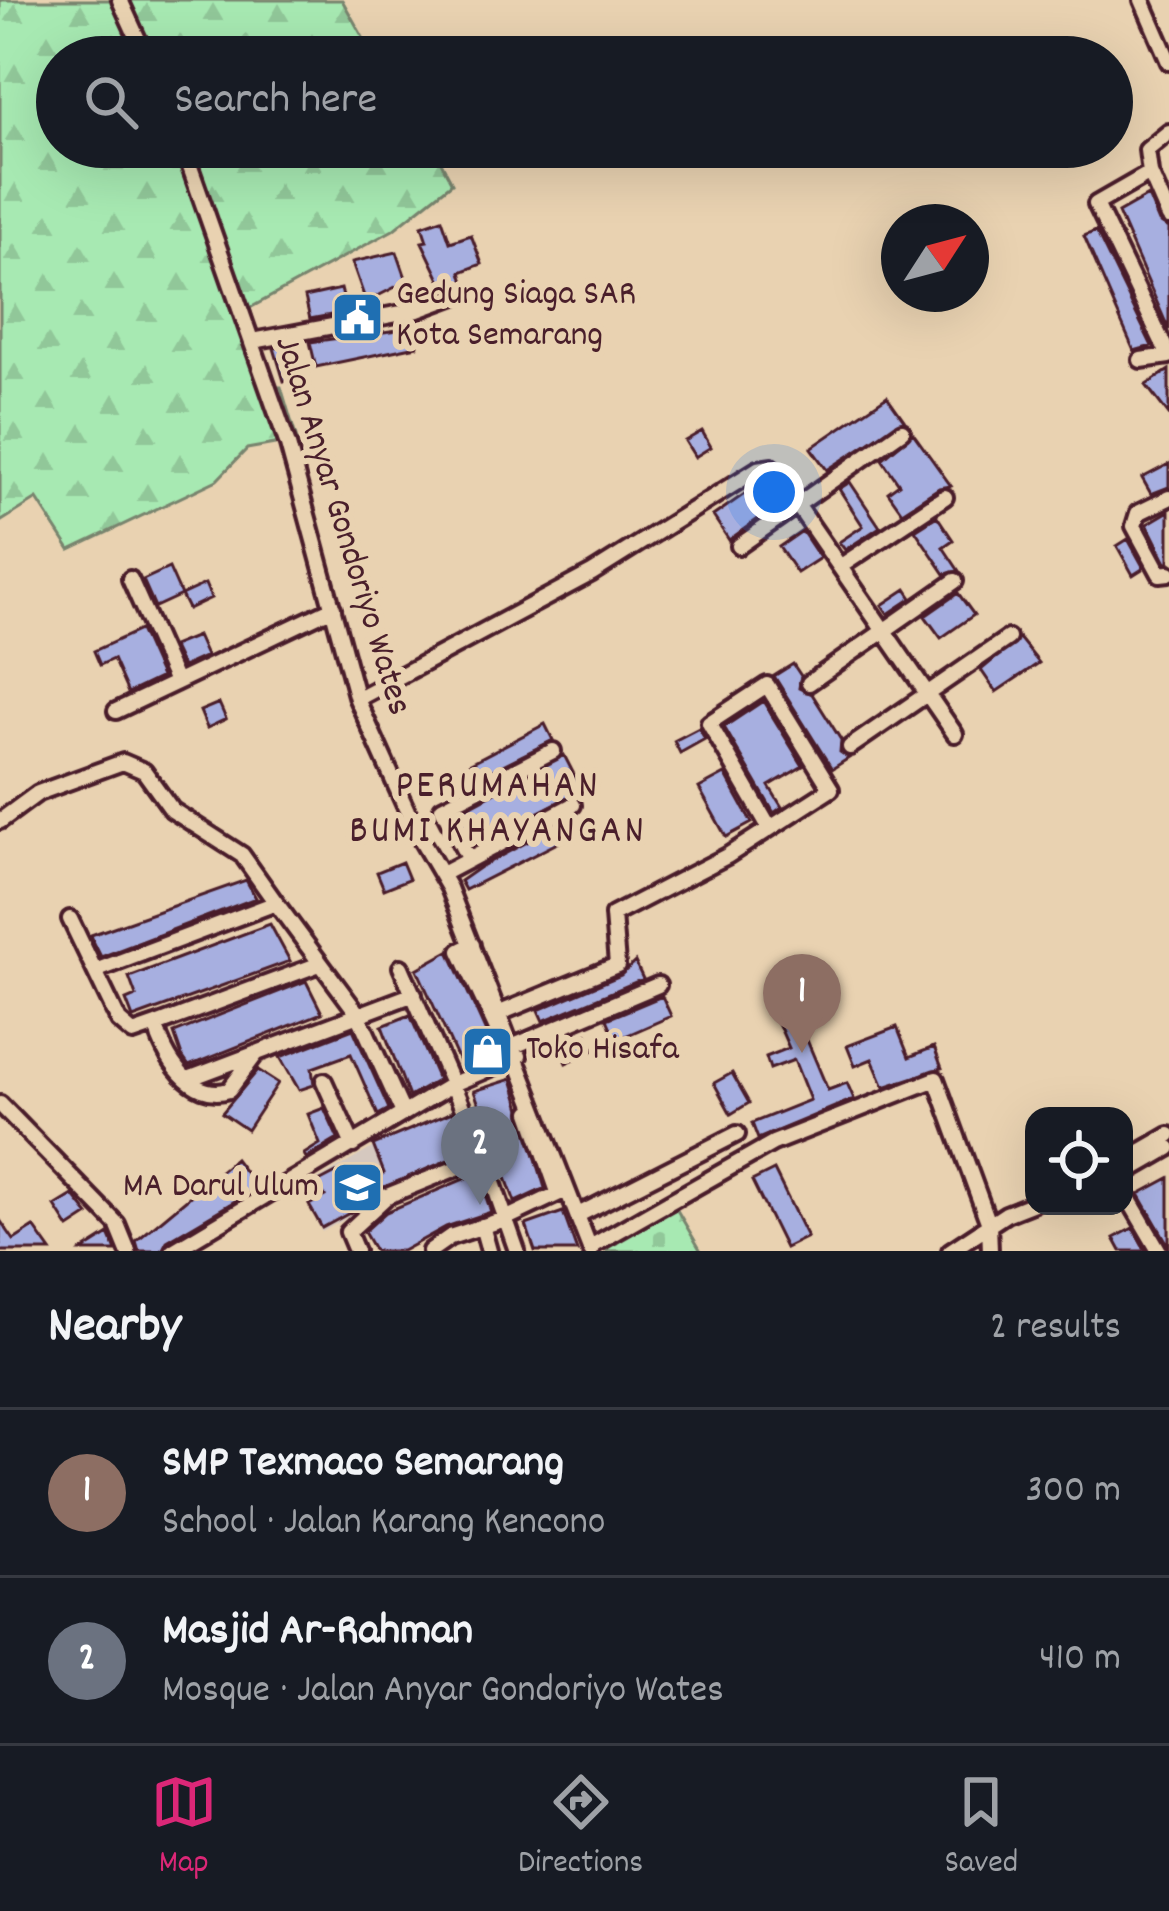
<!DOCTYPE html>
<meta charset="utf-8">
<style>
:root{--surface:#171b24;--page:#20242c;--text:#f1f3f6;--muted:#9ea1a6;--line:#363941;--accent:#db2777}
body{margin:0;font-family:Dekko,sans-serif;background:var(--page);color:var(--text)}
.controls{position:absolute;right:36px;bottom:36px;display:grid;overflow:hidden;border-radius:24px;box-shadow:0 12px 48px #0002}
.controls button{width:108px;height:108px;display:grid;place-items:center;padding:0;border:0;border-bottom:3px solid var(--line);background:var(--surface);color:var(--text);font:60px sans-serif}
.compass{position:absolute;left:881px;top:204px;width:108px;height:108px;border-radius:50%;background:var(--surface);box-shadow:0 12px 48px #0002;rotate:54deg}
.you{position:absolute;left:774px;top:492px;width:42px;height:42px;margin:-30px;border:9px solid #fff;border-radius:50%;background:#1a73e8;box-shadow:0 0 0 18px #1a73e833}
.badge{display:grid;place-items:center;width:78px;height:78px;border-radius:50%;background:var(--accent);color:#fff;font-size:39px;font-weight:700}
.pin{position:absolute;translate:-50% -99px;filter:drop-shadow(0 3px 6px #0008)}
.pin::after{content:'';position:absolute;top:63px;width:42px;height:36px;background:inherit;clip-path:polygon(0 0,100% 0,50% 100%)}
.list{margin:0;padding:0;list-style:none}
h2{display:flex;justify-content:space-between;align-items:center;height:156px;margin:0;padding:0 48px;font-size:51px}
h2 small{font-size:39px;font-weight:400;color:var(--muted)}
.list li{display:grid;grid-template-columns:78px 1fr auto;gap:36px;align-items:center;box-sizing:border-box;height:168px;padding:0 48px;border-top:3px solid var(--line)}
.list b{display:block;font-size:45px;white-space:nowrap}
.list p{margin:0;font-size:39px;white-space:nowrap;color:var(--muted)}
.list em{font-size:39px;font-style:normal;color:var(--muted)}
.icon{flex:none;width:66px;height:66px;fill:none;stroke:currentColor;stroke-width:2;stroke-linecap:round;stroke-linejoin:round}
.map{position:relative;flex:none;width:1169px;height:1251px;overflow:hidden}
.search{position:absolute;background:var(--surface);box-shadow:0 12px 48px #0002;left:36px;right:36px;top:36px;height:132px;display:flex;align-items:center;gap:30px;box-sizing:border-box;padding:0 42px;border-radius:66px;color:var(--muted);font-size:45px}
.sheet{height:492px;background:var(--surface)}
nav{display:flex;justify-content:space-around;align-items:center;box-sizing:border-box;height:168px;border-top:3px solid var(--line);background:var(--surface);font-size:33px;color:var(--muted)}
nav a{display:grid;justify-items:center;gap:6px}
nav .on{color:var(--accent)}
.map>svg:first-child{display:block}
.built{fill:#d5c8bf}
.forest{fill:url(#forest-firs);stroke:#78846e;stroke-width:3}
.cemetery{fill:url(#cemetery-stones);stroke:#78846e;stroke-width:3}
.building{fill:#a7afe0;stroke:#4a1f2b;stroke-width:3}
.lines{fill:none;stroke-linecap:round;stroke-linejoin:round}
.minor-casing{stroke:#4a1f2b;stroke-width:22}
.minor{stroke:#e9d2b1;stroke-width:14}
.labels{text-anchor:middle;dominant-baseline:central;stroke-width:12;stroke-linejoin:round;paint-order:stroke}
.poi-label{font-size:36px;fill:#4a1f2b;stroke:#e9d2b1;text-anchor:start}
.street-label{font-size:36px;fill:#4a1f2b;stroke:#e9d2b1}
.neighbourhood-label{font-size:39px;letter-spacing:3px;fill:#4a1f2b;stroke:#e9d2b1}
</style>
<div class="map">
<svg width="1169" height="1251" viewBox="0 0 1169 1251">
<defs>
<pattern id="forest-firs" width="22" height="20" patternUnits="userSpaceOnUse" patternTransform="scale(3)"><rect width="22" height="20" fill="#a7e9b2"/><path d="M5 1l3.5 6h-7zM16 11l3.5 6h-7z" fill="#91c799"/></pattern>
<pattern id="cemetery-stones" width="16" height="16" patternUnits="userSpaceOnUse" patternTransform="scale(3)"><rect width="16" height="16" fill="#a7e9b2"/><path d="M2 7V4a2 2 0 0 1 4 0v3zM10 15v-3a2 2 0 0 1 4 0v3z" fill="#91c799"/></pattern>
</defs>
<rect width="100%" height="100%" fill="#e9d2b1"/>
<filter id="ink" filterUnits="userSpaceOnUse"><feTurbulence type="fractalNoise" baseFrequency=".00833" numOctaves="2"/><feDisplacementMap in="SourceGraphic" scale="24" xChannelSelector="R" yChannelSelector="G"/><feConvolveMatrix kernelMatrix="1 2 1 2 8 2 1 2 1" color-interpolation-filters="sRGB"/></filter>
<g filter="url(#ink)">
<path class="built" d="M393,1136L412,1181L322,1232L307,1203L321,1195L316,1181Z"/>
<path class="forest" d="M0,0H342L374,57H57V147H433L452,183L393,230L250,308L272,387H281L297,440L247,449L217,480L70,550L37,499L0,522Z"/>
<path class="cemetery" d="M674,1205L701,1251H607L604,1242Z"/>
<path class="building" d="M1148,196L1159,222L1169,228V330L1118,213Z
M442,219L450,242L471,235L482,264L461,272L464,282L444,288L422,242L427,241L422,226Z
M1096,231L1152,346L1134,351L1084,236Z
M397,252L407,281L366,302L352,262Z
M341,289L347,312L310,319L305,297Z
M413,328L417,346L316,367L310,342Z
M284,347L294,379L284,381L274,348Z
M1169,370V415L1146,385Z
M887,396L904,420L827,470L811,448Z
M702,431L711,447L695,457L685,441Z
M913,433L951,486L939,488L902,512L888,492L899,484L882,459Z
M1169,464V487L1151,494L1142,478Z
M850,482L880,527L845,550L839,542L863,526L839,489Z
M756,486L772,509L729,540L713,516Z
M1169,511V562H1166L1147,524Z
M937,516L953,540L943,547L959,571L945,574L915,530Z
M802,531L820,558L797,573L779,547Z
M1128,539L1144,568L1133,575L1117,546Z
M169,568L181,595L155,607L143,580Z
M205,584L211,598L188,609L181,595Z
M906,589L912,598L888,614L882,605Z
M958,593L974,615L941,638L925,616Z
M140,630L161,677L128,693L113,659L100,665L94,651Z
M197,636L206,656L182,667L172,646Z
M1019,638L1039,663L996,692L981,670Z
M793,664L801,676L799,688L812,694L841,740L840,752L849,758L832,769L774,676Z
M763,701L803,766L769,786L782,807L774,813L724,727Z
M219,703L226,719L207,728L200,711Z
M545,724L553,740L453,790L446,776Z
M699,728L705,739L680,753L674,741Z
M564,755L582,790L474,845L457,813Z
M725,774L752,823L726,837L699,788Z
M569,820L577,833L465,890L460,881L480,867Z
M402,862L409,879L384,889L377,872Z
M246,880L256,898L101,957L94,943L91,935Z
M270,924L290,961L133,1018L126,1000L136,996L129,977Z
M449,951L490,1041L501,1051L462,1068L417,969Z
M635,962L643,979L543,1021L538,1010L621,975Z
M306,981L322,1013L189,1066L182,1056L174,1033Z
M662,996L671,1016L616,1040L607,1019Z
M791,1002L828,1090L847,1083L854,1099L758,1139L752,1123L810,1100L794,1060L770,1069L766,1057L789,1048L772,1009Z
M410,1015L438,1080L409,1097L382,1026Z
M897,1027L909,1057L934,1047L942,1068L884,1087L872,1059L855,1066L847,1046Z
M353,1029L389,1109L378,1115L351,1054L312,1068L314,1085L299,1090L280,1057Z
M576,1032L579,1037L587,1034L594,1050L566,1063L556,1040Z
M258,1070L278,1083L247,1130L222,1113Z
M732,1073L749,1103L731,1114L714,1083Z
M512,1079L545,1188L515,1202L474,1091Z
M324,1108L338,1139L306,1158L304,1154L320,1144L308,1114Z
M452,1112L469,1151L350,1202L353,1211L322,1228L309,1205L325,1196L317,1183L336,1173L350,1198L384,1173L373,1145Z
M235,1159L257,1188L167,1241L162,1251H139L136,1241Z
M774,1170L807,1237L785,1248L752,1181Z
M478,1173L491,1212L446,1227L402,1251H375L364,1232L386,1212Z
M1169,1178V1246L1139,1194Z
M73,1195L89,1215L69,1228L55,1206Z
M563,1212L577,1251H535L526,1225Z
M0,1220L14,1240L34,1227L51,1251H0Z
M1133,1228L1146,1251H1121L1114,1238Z
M109,1234L116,1251H82Z"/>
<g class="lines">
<defs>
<path id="minor" d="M120,0L146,57
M1142,0L1169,62
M183,147L288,445L357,699L418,835L449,888L591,1251
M1150,173L1169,217
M253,341L418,310L464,293
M1141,360L1169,356L1096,204L1150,173L1147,150L1169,132
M1169,498L1138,513L1134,526L1160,574L1169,573
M739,546L902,431
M841,566L945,497
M130,579L176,682
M809,683L955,581
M357,699L592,573L758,469L771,467L955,734
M116,711L333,608
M850,747L1008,638
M0,821L38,793L123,762L144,771L172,810L242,855L276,903
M469,860L442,808L553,751
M442,874L573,805
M70,919L119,1021L133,1033L156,1025
M472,945L460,951L500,1036
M401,967L484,1157L517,1251
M95,971L276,903L358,1014L403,1113
M500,1013L617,965L613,915L727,856L831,789L767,685L709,723L769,827
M514,1046L658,985
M256,1054L229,1090C191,1102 163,1056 156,1025L317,965
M188,1079L414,994
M324,1081L353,1145
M0,1104L117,1224L128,1251
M530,1112L558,1192
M1124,1161L1169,1135
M1124,1174L1169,1148
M1124,1191L1159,1251
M578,1215L737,1134
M482,1226L489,1251
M590,1247L773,1143L936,1079L989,1224L990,1251
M173,1251L453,1084L519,1056
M356,1251L348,1232L387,1196L484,1157
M430,1251L450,1237L505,1219L564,1191
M950,1251L1006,1214L1034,1203"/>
</defs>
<use href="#minor" class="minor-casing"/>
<use href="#minor" class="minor"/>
</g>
</g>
<defs>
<symbol id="civic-square" viewBox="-11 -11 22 22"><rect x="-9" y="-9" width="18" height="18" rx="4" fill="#1f6fb2" stroke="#e9d2b1"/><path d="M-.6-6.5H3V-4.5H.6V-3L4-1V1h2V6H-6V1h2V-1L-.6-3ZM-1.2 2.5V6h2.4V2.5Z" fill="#fff"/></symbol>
<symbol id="shop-square" viewBox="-11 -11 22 22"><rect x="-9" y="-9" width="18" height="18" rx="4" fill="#1f6fb2" stroke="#e9d2b1"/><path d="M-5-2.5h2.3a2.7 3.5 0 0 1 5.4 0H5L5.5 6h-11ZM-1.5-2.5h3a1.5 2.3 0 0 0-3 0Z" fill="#fff"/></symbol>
<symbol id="school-square" viewBox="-11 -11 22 22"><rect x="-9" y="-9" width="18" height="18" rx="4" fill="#1f6fb2" stroke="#e9d2b1"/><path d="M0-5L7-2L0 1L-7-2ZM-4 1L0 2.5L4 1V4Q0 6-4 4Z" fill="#fff"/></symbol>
</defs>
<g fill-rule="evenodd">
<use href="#civic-square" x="328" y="288" width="59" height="59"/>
<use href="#shop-square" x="458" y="1022" width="59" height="59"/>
<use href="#school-square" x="328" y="1158" width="59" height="59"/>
</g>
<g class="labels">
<g class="poi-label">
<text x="396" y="296">Gedung Siaga SAR<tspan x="396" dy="41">Kota Semarang</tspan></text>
<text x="526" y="1051">Toko Hisafa</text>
<text x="319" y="1188" text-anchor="end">MA Darul Ulum</text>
</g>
<g class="street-label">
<text transform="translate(341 526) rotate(73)">Jalan Anyar Gondoriyo Wates</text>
</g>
<g class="neighbourhood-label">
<text x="498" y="788">PERUMAHAN<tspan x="498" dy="45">BUMI KHAYANGAN</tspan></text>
</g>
</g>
</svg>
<div class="controls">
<button><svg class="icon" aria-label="locate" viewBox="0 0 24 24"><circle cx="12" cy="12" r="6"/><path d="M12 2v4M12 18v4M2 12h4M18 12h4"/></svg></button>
</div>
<svg class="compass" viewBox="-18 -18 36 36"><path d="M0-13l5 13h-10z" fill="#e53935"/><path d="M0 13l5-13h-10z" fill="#9ea1a6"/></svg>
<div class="you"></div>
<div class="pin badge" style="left:802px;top:1053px;background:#8d6e63">1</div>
<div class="pin badge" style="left:480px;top:1205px;background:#6b7280">2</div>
<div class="search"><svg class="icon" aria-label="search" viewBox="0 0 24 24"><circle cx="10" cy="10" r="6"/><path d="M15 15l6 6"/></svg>Search here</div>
</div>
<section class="sheet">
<h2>Nearby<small>2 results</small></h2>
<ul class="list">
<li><span class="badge" style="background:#8d6e63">1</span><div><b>SMP Texmaco Semarang</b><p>School · Jalan Karang Kencono</p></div><em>300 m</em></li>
<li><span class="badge" style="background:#6b7280">2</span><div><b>Masjid Ar-Rahman</b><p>Mosque · Jalan Anyar Gondoriyo Wates</p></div><em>410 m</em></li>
</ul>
</section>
<nav>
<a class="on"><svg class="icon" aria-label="map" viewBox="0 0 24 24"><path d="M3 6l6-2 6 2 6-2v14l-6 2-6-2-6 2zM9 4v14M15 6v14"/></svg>Map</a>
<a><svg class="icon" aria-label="directions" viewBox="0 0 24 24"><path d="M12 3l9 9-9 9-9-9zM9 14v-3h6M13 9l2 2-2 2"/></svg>Directions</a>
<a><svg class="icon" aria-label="saved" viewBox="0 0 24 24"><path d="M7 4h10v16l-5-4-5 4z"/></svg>Saved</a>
</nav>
